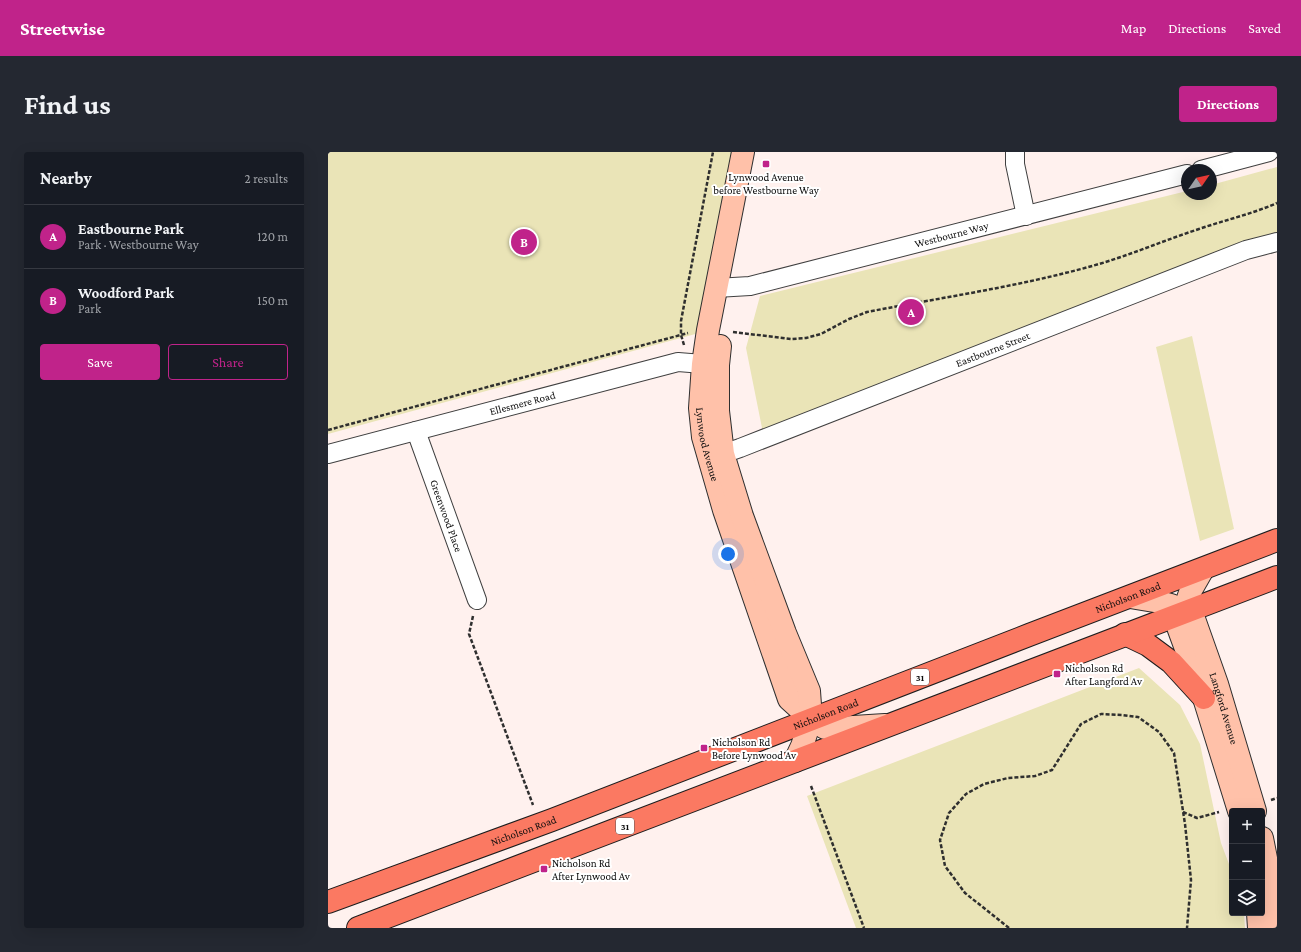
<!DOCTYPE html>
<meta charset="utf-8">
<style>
:root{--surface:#171b24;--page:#242831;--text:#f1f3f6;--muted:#9ea1a6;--line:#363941;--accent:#c0238a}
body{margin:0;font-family:"Crimson Pro",serif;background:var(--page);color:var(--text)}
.controls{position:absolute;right:12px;bottom:12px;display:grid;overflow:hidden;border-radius:4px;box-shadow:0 4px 16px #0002}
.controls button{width:36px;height:36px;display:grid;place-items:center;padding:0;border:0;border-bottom:1px solid var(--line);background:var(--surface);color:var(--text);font:20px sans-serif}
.compass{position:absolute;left:853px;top:12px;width:36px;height:36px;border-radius:50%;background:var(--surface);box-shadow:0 4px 16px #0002;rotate:56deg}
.you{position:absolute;left:400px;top:402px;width:14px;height:14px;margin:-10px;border:3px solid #fff;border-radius:50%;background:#1a73e8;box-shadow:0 0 0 6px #1a73e833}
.badge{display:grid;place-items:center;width:26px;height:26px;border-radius:50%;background:var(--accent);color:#fff;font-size:13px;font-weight:700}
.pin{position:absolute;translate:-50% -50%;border:2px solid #fff;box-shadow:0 1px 4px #0006}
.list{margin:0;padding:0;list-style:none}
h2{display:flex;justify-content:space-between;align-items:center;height:52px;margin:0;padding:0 16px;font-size:17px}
h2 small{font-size:13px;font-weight:400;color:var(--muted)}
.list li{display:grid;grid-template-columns:26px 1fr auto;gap:12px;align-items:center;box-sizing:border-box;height:64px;padding:0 16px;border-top:1px solid var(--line)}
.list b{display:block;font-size:15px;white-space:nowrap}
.list p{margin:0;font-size:13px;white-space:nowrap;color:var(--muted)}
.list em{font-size:13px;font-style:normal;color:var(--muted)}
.actions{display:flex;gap:8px;padding:12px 16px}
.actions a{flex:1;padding:9px 0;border:1px solid var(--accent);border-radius:4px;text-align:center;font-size:14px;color:var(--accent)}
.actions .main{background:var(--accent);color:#fff}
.icon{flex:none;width:22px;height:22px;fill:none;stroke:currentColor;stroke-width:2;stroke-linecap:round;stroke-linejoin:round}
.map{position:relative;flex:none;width:949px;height:776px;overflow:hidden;border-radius:4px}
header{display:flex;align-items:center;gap:24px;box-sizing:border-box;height:56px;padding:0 20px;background:var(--accent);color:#fff}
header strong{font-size:19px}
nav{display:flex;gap:22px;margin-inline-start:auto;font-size:14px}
.intro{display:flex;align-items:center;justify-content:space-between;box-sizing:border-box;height:96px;padding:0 24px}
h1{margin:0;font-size:28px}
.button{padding:10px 18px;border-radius:4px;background:var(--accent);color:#fff;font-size:14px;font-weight:700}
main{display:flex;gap:24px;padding:0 24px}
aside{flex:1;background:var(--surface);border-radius:4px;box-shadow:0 4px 16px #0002}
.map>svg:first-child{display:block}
.green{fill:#eae4b7}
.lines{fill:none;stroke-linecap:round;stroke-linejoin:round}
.street-casing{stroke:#404040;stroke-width:20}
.secondary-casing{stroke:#2f2f2f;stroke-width:24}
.primary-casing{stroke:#1e1e1e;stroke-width:24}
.path{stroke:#2f2f2f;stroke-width:2.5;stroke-dasharray:4 2;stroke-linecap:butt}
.street{stroke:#fff;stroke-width:18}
.secondary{stroke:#ffc1a9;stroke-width:22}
.primary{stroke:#fb7962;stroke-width:22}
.poi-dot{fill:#c0238a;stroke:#fff;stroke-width:1.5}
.labels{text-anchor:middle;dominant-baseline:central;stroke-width:4;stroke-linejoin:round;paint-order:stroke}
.shield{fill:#fff;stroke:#565656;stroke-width:1}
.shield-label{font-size:10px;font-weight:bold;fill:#0d0d0d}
.poi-label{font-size:11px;fill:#0d0d0d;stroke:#fff;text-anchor:start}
.street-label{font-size:11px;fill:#0d0d0d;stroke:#fff}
</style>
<header>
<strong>Streetwise</strong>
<nav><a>Map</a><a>Directions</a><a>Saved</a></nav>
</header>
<div class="intro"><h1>Find us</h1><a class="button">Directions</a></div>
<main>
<aside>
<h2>Nearby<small>2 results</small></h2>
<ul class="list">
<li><span class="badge">A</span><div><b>Eastbourne Park</b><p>Park · Westbourne Way</p></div><em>120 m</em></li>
<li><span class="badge">B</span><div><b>Woodford Park</b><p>Park</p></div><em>150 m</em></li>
</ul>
<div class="actions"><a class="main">Save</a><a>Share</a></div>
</aside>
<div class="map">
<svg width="949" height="776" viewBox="0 0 949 776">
<rect width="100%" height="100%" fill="#fff1ee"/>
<path class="green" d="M0,0H414L371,181L0,282Z
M949,15V81L435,281L418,196L432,144L859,39V42H883V33Z
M864,184L906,377L872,389L828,195Z
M811,516L852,553L872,592L893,691L904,720V761H916L917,776H528L479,644Z"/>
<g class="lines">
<defs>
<g id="street">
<path d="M687,0V12L698,64"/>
<path d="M873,18L941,0"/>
<path id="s1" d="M388,136L422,134L859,22"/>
<path id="s2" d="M88,279L149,448"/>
<path id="s3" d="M0,302L350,210L387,213"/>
<path id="s4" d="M383,306L412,296L918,98L949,90"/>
</g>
<g id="secondary">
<path id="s5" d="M415,0L380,178L375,212L372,256L375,285L396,358L461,547L483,567L497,576H510L557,573"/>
<path d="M392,194L390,213V259L395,302L414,364L457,481L481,539L483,567L474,594L467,609"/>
<path d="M875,417L863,438L850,475L876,546L911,659"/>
<path id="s6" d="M802,445L832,450L843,453L866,467L889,532L927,659"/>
<path d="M934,686L945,742L947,776"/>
<path d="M930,761L931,776"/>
</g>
<g id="primary">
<path d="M797,482L820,493L843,510L876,546"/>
<path id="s7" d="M0,750L224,668L701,483L949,388"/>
<path d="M30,776L949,425"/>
</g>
</defs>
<use href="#street" class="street-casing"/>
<use href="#secondary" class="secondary-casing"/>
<use href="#primary" class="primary-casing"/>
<path class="path" d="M405,180L463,187L478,186L493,182L521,167L539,160C616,145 695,134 771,112C805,102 837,88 871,77C897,68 924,62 949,51
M356,193L353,183V169L385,0
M0,278L360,181
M145,464L141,482L205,653
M483,634L536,776
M943,648L949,646
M855,660L869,666L891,660
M681,776L637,741L617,714L612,688L621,661L638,642L656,632L680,626L707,624L724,618L753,572L773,562L794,563L810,565L831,580L846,601L857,672L863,728L859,776"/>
<use href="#street" class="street"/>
<use href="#secondary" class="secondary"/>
<use href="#primary" class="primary"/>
</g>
<g class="poi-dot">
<rect x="434" y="8" width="8" height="8" rx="2"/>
<rect x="725" y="518" width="8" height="8" rx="2"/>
<rect x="372" y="592" width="8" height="8" rx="2"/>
<rect x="212" y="713" width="8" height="8" rx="2"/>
</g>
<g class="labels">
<g class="shield">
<rect x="583" y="517" width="18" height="16" rx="3"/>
<rect x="288" y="666" width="18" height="16" rx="3"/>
</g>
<g class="shield-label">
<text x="592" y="525">31</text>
<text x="297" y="674">31</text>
</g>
<g class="poi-label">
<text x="438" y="25" text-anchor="middle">Lynwood Avenue<tspan x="438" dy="13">before Westbourne Way</tspan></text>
<text x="737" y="516">Nicholson Rd<tspan x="737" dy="13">After Langford Av</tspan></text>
<text x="384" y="590">Nicholson Rd<tspan x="384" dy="13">Before Lynwood Av</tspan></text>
<text x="224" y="711">Nicholson Rd<tspan x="224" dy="13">After Lynwood Av</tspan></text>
</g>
<g class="street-label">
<text stroke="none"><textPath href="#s1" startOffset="242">Westbourne Way</textPath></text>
<text stroke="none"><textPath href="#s4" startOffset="302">Eastbourne Street</textPath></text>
<text stroke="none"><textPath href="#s3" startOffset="201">Ellesmere Road</textPath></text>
<text stroke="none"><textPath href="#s5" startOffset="297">Lynwood Avenue</textPath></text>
<text stroke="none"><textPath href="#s2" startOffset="90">Greenwood Place</textPath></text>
<text stroke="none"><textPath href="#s7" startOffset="856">Nicholson Road</textPath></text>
<text stroke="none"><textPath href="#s6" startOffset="163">Langford Avenue</textPath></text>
<text stroke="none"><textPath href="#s7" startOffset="532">Nicholson Road</textPath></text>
<text stroke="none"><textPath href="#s7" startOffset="208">Nicholson Road</textPath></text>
</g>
</g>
</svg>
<div class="controls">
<button>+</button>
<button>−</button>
<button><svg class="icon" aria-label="layers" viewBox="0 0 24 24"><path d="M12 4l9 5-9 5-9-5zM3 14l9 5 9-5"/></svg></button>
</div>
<svg class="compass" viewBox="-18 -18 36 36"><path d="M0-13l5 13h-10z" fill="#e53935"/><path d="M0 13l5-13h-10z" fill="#9ea1a6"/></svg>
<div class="you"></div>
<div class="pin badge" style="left:583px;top:160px">A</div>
<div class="pin badge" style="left:196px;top:90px">B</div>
</div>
</main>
